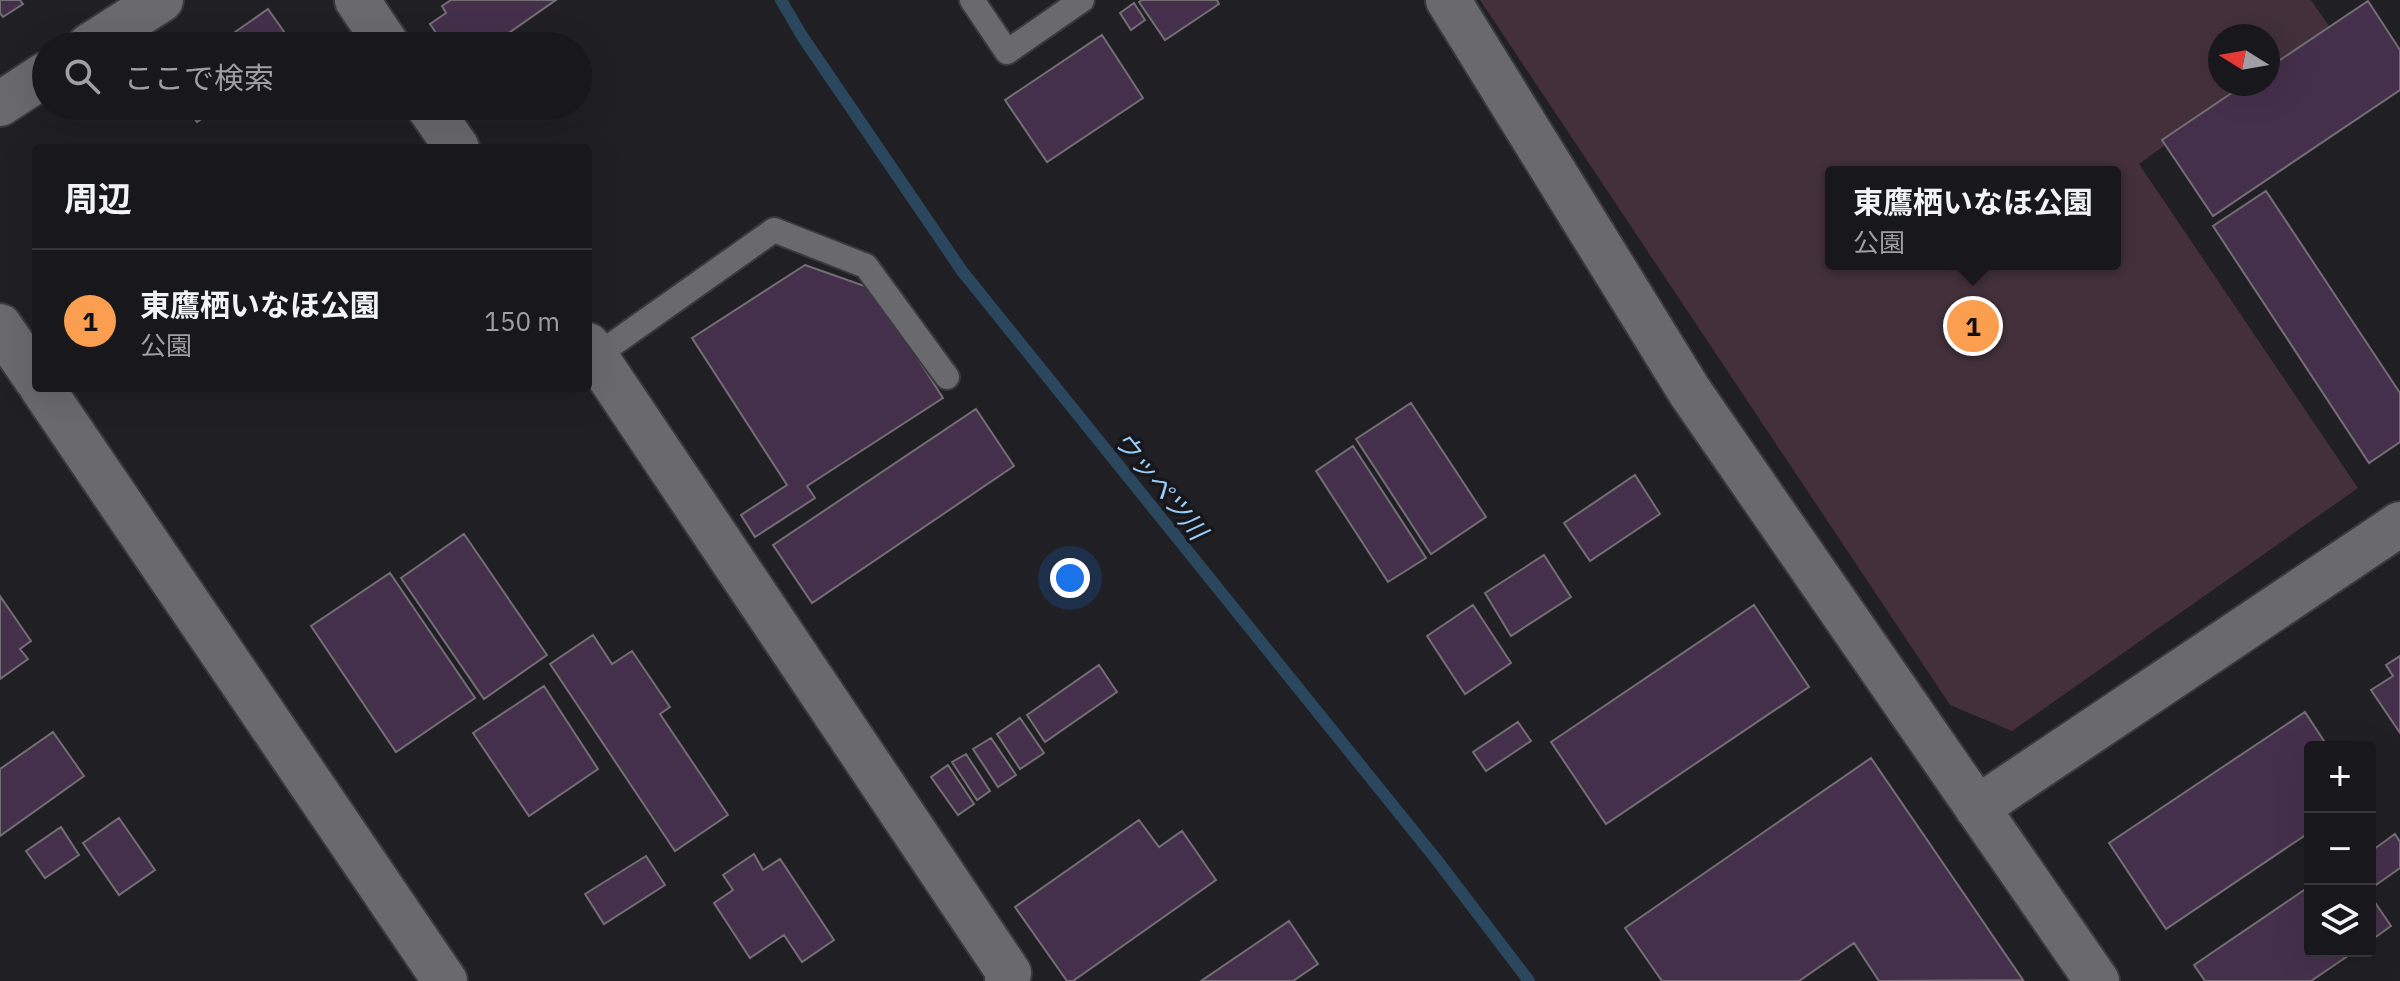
<!DOCTYPE html>
<html lang="ja">
<meta charset="utf-8">
<style>
:root{--surface:#18171b;--page:#212024;--text:#f1f3f6;--muted:#9f9fa3;--line:#36363a;--accent:#fb9e50}
body{margin:0;font-family:"IBM Plex Sans","Noto Sans JP",sans-serif;background:var(--page);color:var(--text)}
.controls{position:absolute;right:24px;bottom:24px;display:grid;overflow:hidden;border-radius:8px;box-shadow:0 8px 32px #0002}
.controls button{width:72px;height:72px;display:grid;place-items:center;padding:0;border:0;border-bottom:2px solid var(--line);background:var(--surface);color:var(--text);font:40px sans-serif}
.compass{position:absolute;left:2208px;top:24px;width:72px;height:72px;border-radius:50%;background:var(--surface);box-shadow:0 8px 32px #0002;rotate:281deg}
.you{position:absolute;left:1070px;top:578px;width:28px;height:28px;margin:-20px;border:6px solid #fff;border-radius:50%;background:#1a73e8;box-shadow:0 0 0 12px #1a73e833}
.badge{display:grid;place-items:center;width:52px;height:52px;border-radius:50%;background:var(--accent);color:#111;font-size:26px;font-weight:700}
.pin{position:absolute;translate:-50% -50%;border:4px solid #fff;box-shadow:0 2px 8px #0006}
.popup{position:absolute;left:1825px;top:166px;width:296px;height:104px;box-sizing:border-box;display:grid;place-content:center;border-radius:8px;background:var(--surface);filter:drop-shadow(0 2px 6px #0005);font-size:26px;white-space:nowrap;color:var(--muted)}
.popup b{font-size:30px;color:var(--text)}
.popup::after{content:'';position:absolute;left:50%;top:100%;margin-left:-16px;border:16px solid transparent;border-top-color:var(--surface)}
.list{margin:0;padding:0;list-style:none}
h2{display:flex;justify-content:space-between;align-items:center;height:104px;margin:0;padding:0 32px;font-size:34px}
h2 small{font-size:26px;font-weight:400;color:var(--muted)}
.list li{display:grid;grid-template-columns:52px 1fr auto;gap:24px;align-items:center;box-sizing:border-box;height:144px;padding:0 32px;border-top:2px solid var(--line)}
.list b{display:block;font-size:30px;white-space:nowrap}
.list p{margin:0;font-size:26px;white-space:nowrap;color:var(--muted)}
.list em{font-size:26px;font-style:normal;color:var(--muted)}
.icon{flex:none;width:44px;height:44px;fill:none;stroke:currentColor;stroke-width:2;stroke-linecap:round;stroke-linejoin:round}
.map{position:relative;flex:none;width:2400px;height:981px;overflow:hidden}
.search{position:absolute;background:var(--surface);box-shadow:0 8px 32px #0002;left:32px;top:32px;width:560px;height:88px;display:flex;align-items:center;gap:20px;box-sizing:border-box;padding:0 28px;border-radius:44px;color:var(--muted);font-size:30px}
.panel{position:absolute;background:var(--surface);box-shadow:0 8px 32px #0002;left:32px;top:144px;width:560px;height:248px;border-radius:8px}
.map>svg:first-child{display:block}
.green{fill:#43303b;fill-rule:evenodd}
.lines{fill:none;stroke-linecap:round;stroke-linejoin:round}
.stream{stroke:#2a475d;stroke-width:12}
.building{fill:#45304b;stroke:#726e73;stroke-width:2}
.service-casing{stroke:#3a393d;stroke-width:28}
.minor-casing{stroke:#3a393d;stroke-width:48}
.service{stroke:#6a696e;stroke-width:24}
.minor{stroke:#6a696e;stroke-width:44}
.labels{text-anchor:middle;dominant-baseline:central;stroke-width:7;stroke-linejoin:round;paint-order:stroke}
.water-label{font-size:26px;font-style:italic;fill:#98cdf8;stroke:#17161a}
</style>
<div class="map">
<svg width="2400" height="981" viewBox="0 0 2400 981">
<rect width="100%" height="100%" fill="#201f24"/>
<path class="green" d="M1480,0H2311L2329,26L2268,70V36H2220V84H2249L2139,164L2358,488L2012,731L1950,705ZM1831,172H2115V264H1831Z"/>
<g class="lines">
<path class="stream" d="M781,0L802,36L962,271L1436,859L1529,981"/>
</g>
<path class="building" d="M0,0H20L23,4L3,17L0,13Z
M451,0H556L490,46H445L430,24L446,13L442,6Z
M1142,0H1217L1219,4L1165,40L1139,2Z
M2368,1L2400,50V90L2213,216L2162,140L2245,84H2268V68Z
M1134,3L1145,20L1131,30L1120,13Z
M268,9L294,46H215Z
M1102,35L1143,98L1047,162L1005,100Z
M187,106H220L197,122Z
M2266,191L2400,393V442L2369,463L2213,226Z
M805,265L873,289L943,398L807,486L815,498L755,537L741,515L787,485L692,338Z
M1411,403L1486,517L1431,554L1356,439Z
M976,409L1014,466L812,603L773,545Z
M1353,446L1426,558L1388,582L1316,471Z
M1635,475L1660,514L1590,561L1564,523Z
M464,534L547,655L484,699L401,578Z
M1544,555L1571,597L1511,636L1485,593Z
M390,573L475,698L396,752L311,626Z
M0,596L31,641L20,649L28,659L0,679Z
M1473,605L1511,663L1465,694L1427,636Z
M1754,605L1809,687L1606,824L1551,742Z
M593,635L612,664L632,651L670,707L660,714L728,815L675,851L550,664Z
M2400,656V733L2371,690L2393,676L2386,665Z
M1099,665L1117,692L1045,742L1027,715Z
M544,686L598,769L529,816L473,733Z
M2305,712L2328,747H2310V832L2166,929L2109,843Z
M1020,718L1044,753L1020,769L997,734Z
M1518,722L1531,741L1486,771L1473,752Z
M53,732L84,776L0,836V769Z
M991,738L1016,775L998,787L973,749Z
M966,754L990,791L977,800L952,762Z
M1871,758L2023,980L1879,981L1854,943L1799,981H1662L1625,928Z
M948,765L974,804L958,815L931,777Z
M119,818L155,870L119,895L83,843Z
M1139,820L1159,847L1182,831L1216,880L1073,981H1067L1015,907Z
M61,827L79,855L45,878L26,851Z
M2395,834L2400,842V868L2373,887L2370,882V852Z
M754,854L763,870L780,859L834,940L802,962L784,935L750,958L714,903L733,890L723,875Z
M646,856L665,885L604,924L585,894Z
M2310,886V951H2355L2311,981H2205L2194,965Z
M2370,895L2391,926L2370,941Z
M1289,921L1318,964L1293,981H1201Z"/>
<g class="lines">
<defs>
<path id="service" d="M972,0L1007,52L1082,0
M596,356L774,230L866,266L947,377"/>
<path id="minor" d="M357,0L388,46
M1448,0L1690,392L2097,981
M89,46L161,0
M0,104L46,74
M428,106L457,148
M0,326L36,379
M588,345L1009,973L1007,981
M42,388L445,981
M1977,808L2400,524"/>
</defs>
<use href="#service" class="service-casing"/>
<use href="#minor" class="minor-casing"/>
<use href="#service" class="service"/>
<use href="#minor" class="minor"/>
</g>
<g class="labels">
<g class="water-label">
<text transform="translate(1161 485) rotate(51)">ウッペツ川</text>
</g>
</g>
</svg>
<div class="controls">
<button>+</button>
<button>−</button>
<button><svg class="icon" aria-label="layers" viewBox="0 0 24 24"><path d="M12 4l9 5-9 5-9-5zM3 14l9 5 9-5"/></svg></button>
</div>
<svg class="compass" viewBox="-18 -18 36 36"><path d="M0-13l5 13h-10z" fill="#e53935"/><path d="M0 13l5-13h-10z" fill="#9f9fa3"/></svg>
<div class="you"></div>
<div class="pin badge" style="left:1973px;top:326px">1</div>
<div class="popup"><b>東鷹栖いなほ公園</b>公園</div>
<div class="search"><svg class="icon" aria-label="search" viewBox="0 0 24 24"><circle cx="10" cy="10" r="6"/><path d="M15 15l6 6"/></svg>ここで検索</div>
<section class="panel">
<h2>周辺<small></small></h2>
<ul class="list">
<li><span class="badge">1</span><div><b>東鷹栖いなほ公園</b><p>公園</p></div><em>150 m</em></li>
</ul>
</section>
</div>
